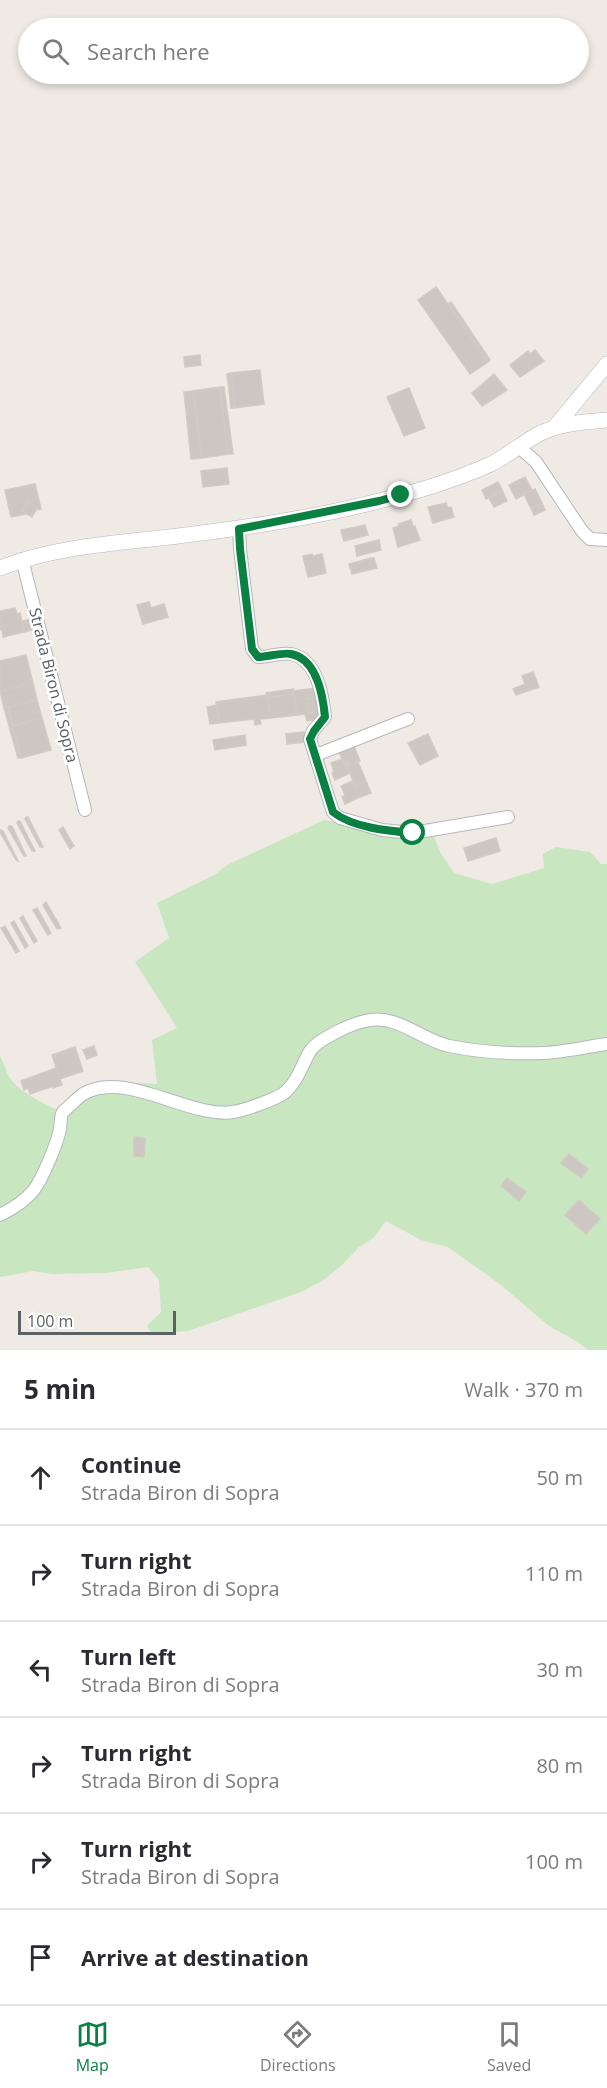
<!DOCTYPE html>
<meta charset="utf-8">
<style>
:root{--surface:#fff;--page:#f7f7f7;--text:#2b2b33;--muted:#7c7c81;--line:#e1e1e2;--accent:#0b8043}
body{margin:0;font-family:"Open Sans",sans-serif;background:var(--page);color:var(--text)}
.scale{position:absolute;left:18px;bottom:15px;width:158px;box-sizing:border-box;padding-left:6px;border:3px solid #5c6264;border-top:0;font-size:16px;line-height:21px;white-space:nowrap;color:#5c6264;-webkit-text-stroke:4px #fff;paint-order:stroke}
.stop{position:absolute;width:18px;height:18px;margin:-14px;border:4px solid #0b8043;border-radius:50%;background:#fff}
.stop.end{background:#0b8043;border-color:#fff;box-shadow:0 2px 6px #0008}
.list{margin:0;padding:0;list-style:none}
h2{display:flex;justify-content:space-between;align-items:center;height:78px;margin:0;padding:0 24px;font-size:26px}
h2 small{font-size:20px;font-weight:400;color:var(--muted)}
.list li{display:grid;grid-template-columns:39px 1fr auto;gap:18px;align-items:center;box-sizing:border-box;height:96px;padding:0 24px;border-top:2px solid var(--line)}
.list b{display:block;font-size:22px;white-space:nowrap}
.list p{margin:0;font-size:20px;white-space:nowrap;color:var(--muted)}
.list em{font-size:20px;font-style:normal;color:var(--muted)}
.icon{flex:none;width:33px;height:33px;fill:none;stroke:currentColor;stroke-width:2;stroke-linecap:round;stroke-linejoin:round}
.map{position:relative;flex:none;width:607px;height:1350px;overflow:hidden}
.search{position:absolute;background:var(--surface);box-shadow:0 3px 9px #0003;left:18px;right:18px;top:18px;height:66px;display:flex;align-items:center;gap:15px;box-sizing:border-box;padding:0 21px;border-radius:33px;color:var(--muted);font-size:22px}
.sheet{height:654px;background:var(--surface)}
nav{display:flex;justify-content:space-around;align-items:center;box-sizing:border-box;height:84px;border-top:2px solid var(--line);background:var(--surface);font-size:16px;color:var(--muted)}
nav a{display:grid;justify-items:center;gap:3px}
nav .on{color:var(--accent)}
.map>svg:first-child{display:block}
.green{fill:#c8e6c0}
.building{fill:#ccc7c3;stroke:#d3cac2;stroke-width:1.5}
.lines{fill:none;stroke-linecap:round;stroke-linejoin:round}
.minor-casing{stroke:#b4b8bb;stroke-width:14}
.tertiary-casing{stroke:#b4b8bb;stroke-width:16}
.minor{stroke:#fff;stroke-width:12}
.tertiary{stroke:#fff;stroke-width:15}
.route{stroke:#0b8043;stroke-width:8}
.labels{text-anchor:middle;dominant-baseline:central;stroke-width:5;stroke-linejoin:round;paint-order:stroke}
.street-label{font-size:16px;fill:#5c6264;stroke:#fff}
</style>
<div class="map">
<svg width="607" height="1350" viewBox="0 0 607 1350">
<rect width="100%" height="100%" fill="#efeae4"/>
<path class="green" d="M324,820L434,836L440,852L454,873L492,884L544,868L543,854L556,847L590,852L601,864H607V1350H588L578,1342L549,1326L501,1285L448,1247L421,1240L386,1221L373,1238L359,1247L342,1265L322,1281L301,1292L188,1331L152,1334L147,1326L161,1312L159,1280L148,1267L106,1273L52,1274L33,1271L0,1277V1056C4,1062 5,1071 10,1078C19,1092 47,1106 63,1112L90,1091L109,1081L157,1084L152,1040L177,1028L135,962L169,938L157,903L214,875L229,864Z"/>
<path class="building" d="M436,287L488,362L470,374L418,300Z
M451,302L490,360L488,362L448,304Z
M535,350L544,361L520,377L510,365L528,351L530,354Z
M200,355L201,365L185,367L184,357Z
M260,370L264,404L235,408L231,373Z
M231,373L235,408H231L227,374Z
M494,374L507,390L482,406L472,393Z
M220,387L228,454L202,458L193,391Z
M220,387H224L233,454H228Z
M409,388L425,428L404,436L387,397Z
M193,391L202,458L191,459L184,392Z
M227,468L229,484L203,487L201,471Z
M525,477L532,490L516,499L509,485Z
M498,482L502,490L486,499L482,490Z
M35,484L41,509L36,510L37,508L28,502L22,511L27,514L11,517L5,490Z
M535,489L542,503L531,508L524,494Z
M502,490L507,501L494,507L489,498Z
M28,502L37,508L32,517L22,511Z
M446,503L448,508L451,507L454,517L433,523L428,507Z
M542,503L545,510L534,515L531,508Z
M411,520L413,527L415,526L420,540L398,547L393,528L399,526L398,524Z
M365,525L368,535L344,541L341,530Z
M379,540L381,550L357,556L355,546Z
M312,554L313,556L322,554L326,573L308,577L303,556Z
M371,558H374L377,568L352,574L349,564Z
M149,602L151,608L164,604L168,617L143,624L137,605Z
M15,608L17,614L20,613L24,632L3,637L2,630H0V611Z
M32,619L35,629L24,632L22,621Z
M26,655L33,683L0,691V661Z
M533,672L539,687L516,695L513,689L525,684L522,676Z
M33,683L37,700L4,708L0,691Z
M317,688L319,697L307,699L309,713L321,710L323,718L307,721L305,714L297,715L293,691Z
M293,689L297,715L271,718L266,693Z
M293,689L294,694L267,698L266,693Z
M267,695L271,718L260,719L261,724L255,725L254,719L219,723L216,702Z
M319,697L321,710L309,713L307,699Z
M37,700L42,718L12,726L8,707Z
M217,705L219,723L210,724L207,707Z
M8,707L21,758H18L4,708Z
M42,718L51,750L21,758L12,726Z
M304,732L305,742L287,744L286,734Z
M428,734L438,756L420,765L408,743Z
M245,735L246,745L215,750L213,740Z
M354,746L360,761L349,765L348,762L344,764L339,752Z
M342,759L350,773L335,780L332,773L334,771L331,763Z
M348,762L349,765L358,762L366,781L355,786L346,763Z
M353,781L360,797L345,804L342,797L345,795L341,786Z
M366,781L371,793L360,797L355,786Z
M26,817H28L43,847H40L25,819Z
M18,821H20L35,851H32L17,823Z
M9,826H12L26,856H24L8,828Z
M63,827L74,846L70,849L59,830Z
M1,830L3,831L18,861L16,860L0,832Z
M496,838L500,851L468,861L464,848Z
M46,902L61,928L57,929L43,905Z
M37,908L51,933L48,935L33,910Z
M23,916L37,941L34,943L20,918Z
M14,921L28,946L25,948L11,923Z
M5,926L19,951L16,953L1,928Z
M94,1046L97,1055L87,1059L83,1050Z
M75,1047L83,1071L60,1079L52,1055Z
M56,1068L62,1085L53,1088V1086L30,1094L28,1088L24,1090L21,1081Z
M134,1137L145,1138L144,1157L134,1156Z
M569,1154L588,1169L581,1178L561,1163Z
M507,1178L526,1192L519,1201L501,1186Z
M579,1200L600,1219L586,1234L565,1215Z"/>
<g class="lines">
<defs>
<path id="minor" d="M519,447L536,462L582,531L590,539L607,540
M239,529L240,549L252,649L258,657C268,657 282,652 291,654C317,659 323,696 325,717L313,731L310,739L333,812L340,818L382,830L413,833L508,817
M22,559L85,810
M316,755L408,719
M0,1215C12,1209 24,1202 33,1191C42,1180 57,1144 60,1129C61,1124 60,1116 63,1112C65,1110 81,1095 83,1094C125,1069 190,1119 233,1112C245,1110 274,1100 284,1093C297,1083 302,1065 310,1051C318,1039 351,1024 365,1021C397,1013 419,1039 449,1046C479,1052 514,1054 544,1053C565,1052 586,1047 607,1044"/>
<path id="tertiary" d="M554,428L607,364
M0,568C56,546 118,543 178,536C245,528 313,518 379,501C416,492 455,480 491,464C507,456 521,444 537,435C559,423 583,422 607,420"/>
</defs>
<use href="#minor" class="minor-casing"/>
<use href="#tertiary" class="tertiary-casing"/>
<use href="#minor" class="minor"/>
<use href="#tertiary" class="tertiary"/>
</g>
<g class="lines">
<path class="route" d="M401,495L379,501L239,529L240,549L252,649L258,657C268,657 282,652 291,654C317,659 323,696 325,717L314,731L310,739L333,812C353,828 389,831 413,833"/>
</g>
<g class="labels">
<g class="street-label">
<text transform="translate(54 685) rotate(76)">Strada Biron di Sopra</text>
</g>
</g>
</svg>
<div class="scale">100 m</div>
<div class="stop" style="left:413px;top:833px"></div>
<div class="stop end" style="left:401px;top:495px"></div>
<div class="search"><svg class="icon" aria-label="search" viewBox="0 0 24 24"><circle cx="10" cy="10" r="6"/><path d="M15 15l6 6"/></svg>Search here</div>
</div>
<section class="sheet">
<h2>5 min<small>Walk · 370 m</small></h2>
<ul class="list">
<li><svg class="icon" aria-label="ahead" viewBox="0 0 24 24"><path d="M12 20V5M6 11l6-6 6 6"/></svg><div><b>Continue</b><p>Strada Biron di Sopra</p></div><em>50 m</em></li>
<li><svg class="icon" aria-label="right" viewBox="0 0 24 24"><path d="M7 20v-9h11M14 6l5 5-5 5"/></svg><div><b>Turn right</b><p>Strada Biron di Sopra</p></div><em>110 m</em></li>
<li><svg class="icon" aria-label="left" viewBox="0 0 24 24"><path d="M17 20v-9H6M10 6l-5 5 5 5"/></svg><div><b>Turn left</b><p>Strada Biron di Sopra</p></div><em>30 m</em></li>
<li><svg class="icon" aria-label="right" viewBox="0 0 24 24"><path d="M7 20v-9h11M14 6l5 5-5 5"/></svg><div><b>Turn right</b><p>Strada Biron di Sopra</p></div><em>80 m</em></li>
<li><svg class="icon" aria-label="right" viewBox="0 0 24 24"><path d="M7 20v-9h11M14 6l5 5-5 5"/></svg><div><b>Turn right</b><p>Strada Biron di Sopra</p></div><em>100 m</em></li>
<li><svg class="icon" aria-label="arrive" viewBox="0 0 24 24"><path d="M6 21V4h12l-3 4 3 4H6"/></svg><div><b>Arrive at destination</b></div></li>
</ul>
</section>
<nav>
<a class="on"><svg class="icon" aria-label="map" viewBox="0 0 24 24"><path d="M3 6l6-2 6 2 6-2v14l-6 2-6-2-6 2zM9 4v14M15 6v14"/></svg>Map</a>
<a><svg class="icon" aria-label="directions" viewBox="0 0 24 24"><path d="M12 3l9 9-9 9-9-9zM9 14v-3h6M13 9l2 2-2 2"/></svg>Directions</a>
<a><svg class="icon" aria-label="saved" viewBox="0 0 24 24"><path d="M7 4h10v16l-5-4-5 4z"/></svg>Saved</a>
</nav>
